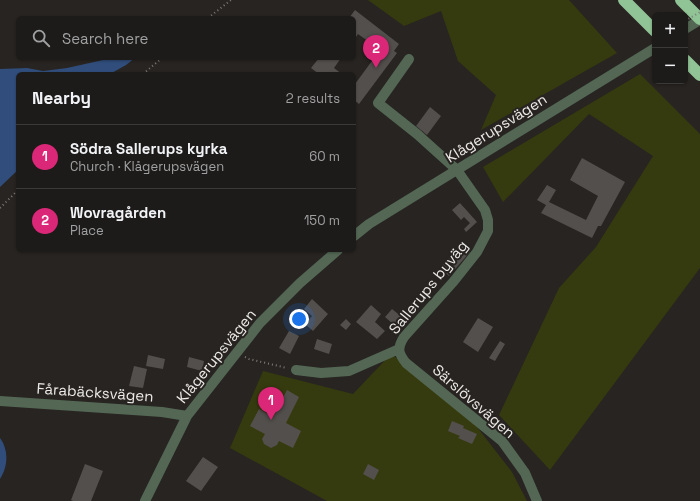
<!DOCTYPE html>
<meta charset="utf-8">
<style>
:root{--surface:#1d1b19;--page:#2a2826;--text:#f1f3f6;--muted:#a0a1a2;--line:#3b3938;--accent:#db2777}
body{margin:0;font-family:"Space Grotesk",sans-serif;background:var(--page);color:var(--text)}
.controls{position:absolute;right:12px;top:12px;display:grid;overflow:hidden;border-radius:6px;box-shadow:0 1px 3px #0004}
.controls button{width:36px;height:36px;display:grid;place-items:center;padding:0;border:0;border-bottom:1px solid var(--line);background:var(--surface);color:var(--text);font:20px sans-serif}
.you{position:absolute;left:299px;top:319px;width:14px;height:14px;margin:-10px;border:3px solid #fff;border-radius:50%;background:#1a73e8;box-shadow:0 0 0 6px #1a73e833}
.badge{display:grid;place-items:center;width:26px;height:26px;border-radius:50%;background:var(--accent);color:#fff;font-size:13px;font-weight:700}
.pin{position:absolute;translate:-50% -33px;filter:drop-shadow(0 1px 2px #0008)}
.pin::after{content:'';position:absolute;top:21px;width:14px;height:12px;background:inherit;clip-path:polygon(0 0,100% 0,50% 100%)}
.list{margin:0;padding:0;list-style:none}
h2{display:flex;justify-content:space-between;align-items:center;height:52px;margin:0;padding:0 16px;font-size:17px}
h2 small{font-size:13px;font-weight:400;color:var(--muted)}
.list li{display:grid;grid-template-columns:26px 1fr auto;gap:12px;align-items:center;box-sizing:border-box;height:64px;padding:0 16px;border-top:1px solid var(--line)}
.list b{display:block;font-size:15px;white-space:nowrap}
.list p{margin:0;font-size:13px;white-space:nowrap;color:var(--muted)}
.list em{font-size:13px;font-style:normal;color:var(--muted)}
.icon{flex:none;width:22px;height:22px;fill:none;stroke:currentColor;stroke-width:2;stroke-linecap:round;stroke-linejoin:round}
.map{position:relative;flex:none;width:700px;height:501px;overflow:hidden}
.search{position:absolute;background:var(--surface);box-shadow:0 1px 3px #0004;left:16px;top:16px;width:340px;height:44px;display:flex;align-items:center;gap:10px;box-sizing:border-box;padding:0 14px;border-radius:6px;color:var(--muted);font-size:15px}
.panel{position:absolute;background:var(--surface);box-shadow:0 1px 3px #0004;left:16px;top:72px;width:340px;height:180px;border-radius:6px}
.map>svg:first-child{display:block}
.green{fill:#363b0f}
.water{fill:#304d7b}
.building{fill:#534f4d}
.lines{fill:none;stroke-linecap:round;stroke-linejoin:round}
.path{stroke:#7d7a77;stroke-width:2;stroke-dasharray:1 3;stroke-linecap:butt}
.minor{stroke:#536754;stroke-width:10}
.highway{stroke:#90c395;stroke-width:12}
.path-bridge{stroke:#7d7a77;stroke-width:2;stroke-dasharray:1 3;stroke-linecap:butt}
.labels{text-anchor:middle;dominant-baseline:central;stroke-width:4;stroke-linejoin:round;paint-order:stroke}
.street-label{font-size:15px;fill:#eceae8;stroke:#272421}
</style>
<div class="map">
<svg width="700" height="501" viewBox="0 0 700 501">
<rect width="100%" height="100%" fill="#272421"/>
<path class="green" d="M368,0H569L617,53L481,130L496,95L458,61L441,11L404,26Z
M640,74L700,134V268L550,470L499,415L559,288L596,247L653,156L589,114L503,202L483,167Z
M391,354L460,405L512,472L527,501H327L230,448L263,371L353,394Z"/>
<path class="water" d="M112,58H135L126,65L110,74H18V170L0,187V69L27,68L43,71L67,68Z
M0,438C9,450 8,467 0,479Z"/>
<path class="building" d="M355,10L399,44L394,51L397,53L359,104L354,100V83L355,84L380,50L358,34L354,40V18H349Z
M319,58H341L334,68L342,74H319L311,68Z
M430,107L441,116L427,135L416,126Z
M582,158L625,182L601,226H598L592,238L541,213L546,205L537,200L547,185L556,190L549,202L586,220L598,196L570,180Z
M460,203L477,222L466,232L464,229L470,223L464,217L461,220L452,210Z
M462,244L470,252L449,276L440,268Z
M312,299L328,314L313,331L305,324L312,316L304,309Z
M371,305L381,314L375,322L385,331L377,339L356,322Z
M392,309L407,321L400,330L385,317Z
M478,318L493,327L478,352L463,342Z
M346,319L351,324L346,330L340,325Z
M289,331L299,336L290,354L279,348Z
M317,339L332,344L329,354L314,349Z
M500,341L505,344L495,361L489,358Z
M148,355L165,359L163,369L146,366Z
M189,357L204,361L202,371L187,367Z
M134,366L147,369L143,388L129,386Z
M287,390L299,397L286,423L301,431L293,448L279,441L277,445L271,448L264,444L262,439L265,434L250,426L259,409L273,417Z
M452,421L464,426L463,428L477,434L472,444L458,438L460,436L448,431Z
M203,457L218,467L201,491L186,481Z
M85,464L103,471L91,501H73L71,500Z
M368,464L379,470L374,480L363,474Z"/>
<g class="lines">
<path class="path" d="M208,18L231,0
M143,74L162,58
M0,208L18,190
M245,357L249,359L287,368"/>
<path class="minor" d="M685,29L700,20
M409,59L378,103L417,134L457,170L485,210L488,220V231L477,252L454,281L404,337C397,348 398,353 406,363L502,441L525,473L537,501
M354,236L369,224L655,48
M296,370L321,373L349,371L399,349
M0,401L162,412L187,416
M145,501L187,416L260,323L300,283L338,250"/>
<path class="highway" d="M624,0L655,31
M681,0L700,19
M685,60L700,75"/>
<path class="path-bridge" d="M685,21L700,12"/>
</g>
<g class="labels">
<g class="street-label">
<text transform="translate(496 128) rotate(-32)">Klågerupsvägen</text>
<text transform="translate(428 287) rotate(-51)">Sallerups byväg</text>
<text transform="translate(216 356) rotate(-51)">Klågerupsvägen</text>
<text transform="translate(95 392) rotate(4)">Fårabäcksvägen</text>
<text transform="translate(474 401) rotate(41)">Särslövsvägen</text>
</g>
</g>
</svg>
<div class="controls">
<button>+</button>
<button>−</button>
</div>
<div class="you"></div>
<div class="pin badge" style="left:271px;top:420px">1</div>
<div class="pin badge" style="left:376px;top:68px">2</div>
<div class="search"><svg class="icon" aria-label="search" viewBox="0 0 24 24"><circle cx="10" cy="10" r="6"/><path d="M15 15l6 6"/></svg>Search here</div>
<section class="panel">
<h2>Nearby<small>2 results</small></h2>
<ul class="list">
<li><span class="badge">1</span><div><b>Södra Sallerups kyrka</b><p>Church · Klågerupsvägen</p></div><em>60 m</em></li>
<li><span class="badge">2</span><div><b>Wovragården</b><p>Place</p></div><em>150 m</em></li>
</ul>
</section>
</div>
